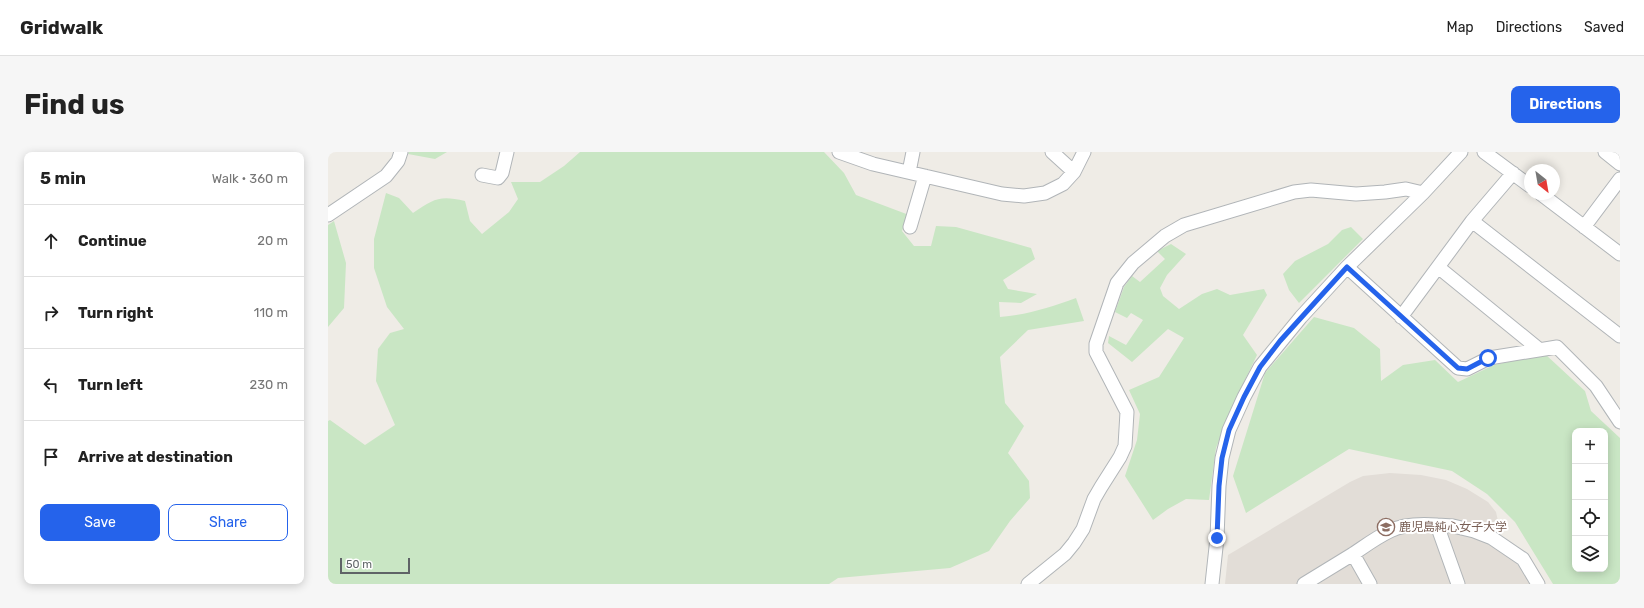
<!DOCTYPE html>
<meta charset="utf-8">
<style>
:root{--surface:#fff;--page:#f6f6f6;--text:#222;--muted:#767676;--line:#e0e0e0;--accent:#2563eb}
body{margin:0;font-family:Rubik,"Noto Sans JP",sans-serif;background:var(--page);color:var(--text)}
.controls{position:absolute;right:12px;bottom:12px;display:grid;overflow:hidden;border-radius:8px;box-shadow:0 2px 10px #0003}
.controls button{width:36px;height:36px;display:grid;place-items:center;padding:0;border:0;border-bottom:1px solid var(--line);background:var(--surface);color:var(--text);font:20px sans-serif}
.compass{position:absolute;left:1196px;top:12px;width:36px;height:36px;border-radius:50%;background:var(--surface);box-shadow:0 2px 10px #0003;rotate:149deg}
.scale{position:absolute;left:12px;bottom:10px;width:70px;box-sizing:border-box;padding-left:4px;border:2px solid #5e6366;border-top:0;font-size:11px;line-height:14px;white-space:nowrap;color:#5e6366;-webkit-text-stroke:3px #fff;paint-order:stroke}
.stop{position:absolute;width:12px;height:12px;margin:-9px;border:3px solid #2563eb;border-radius:50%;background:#fff}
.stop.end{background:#2563eb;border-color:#fff;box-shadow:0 1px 4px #0008}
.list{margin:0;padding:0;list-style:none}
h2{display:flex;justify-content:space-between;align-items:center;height:52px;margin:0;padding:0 16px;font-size:17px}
h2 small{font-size:13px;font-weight:400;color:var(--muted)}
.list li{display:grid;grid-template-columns:26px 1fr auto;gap:12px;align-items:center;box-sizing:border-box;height:72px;padding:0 16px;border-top:1px solid var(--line)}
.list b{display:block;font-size:15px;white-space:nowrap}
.list em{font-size:13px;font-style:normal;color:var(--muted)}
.actions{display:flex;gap:8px;padding:12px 16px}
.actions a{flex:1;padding:9px 0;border:1px solid var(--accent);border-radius:8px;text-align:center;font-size:14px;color:var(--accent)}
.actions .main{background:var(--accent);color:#fff}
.icon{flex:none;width:22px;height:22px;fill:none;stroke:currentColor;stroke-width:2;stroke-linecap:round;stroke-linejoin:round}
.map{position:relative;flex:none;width:1292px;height:432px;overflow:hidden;border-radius:8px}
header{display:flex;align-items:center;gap:24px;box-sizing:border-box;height:56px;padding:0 20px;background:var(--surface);border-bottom:1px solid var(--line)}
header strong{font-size:19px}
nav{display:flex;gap:22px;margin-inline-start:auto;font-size:14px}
.intro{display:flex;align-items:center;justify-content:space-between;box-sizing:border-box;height:96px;padding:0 24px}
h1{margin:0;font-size:28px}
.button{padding:10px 18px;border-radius:8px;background:var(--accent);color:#fff;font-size:14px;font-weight:700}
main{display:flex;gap:24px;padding:0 24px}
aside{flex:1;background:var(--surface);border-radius:8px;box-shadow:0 2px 10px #0003}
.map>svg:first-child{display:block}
.education{fill:#e2ddd7}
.green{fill:#c9e6c4;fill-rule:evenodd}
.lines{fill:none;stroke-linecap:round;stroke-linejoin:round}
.minor-casing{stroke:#b1b5b8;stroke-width:15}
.minor{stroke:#fff;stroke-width:13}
.route{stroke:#2563eb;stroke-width:5}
.labels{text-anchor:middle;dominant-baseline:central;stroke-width:4;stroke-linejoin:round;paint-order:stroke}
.education-label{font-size:12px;fill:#785e54;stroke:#fff;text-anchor:start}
</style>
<header>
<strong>Gridwalk</strong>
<nav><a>Map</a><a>Directions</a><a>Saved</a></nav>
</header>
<div class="intro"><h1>Find us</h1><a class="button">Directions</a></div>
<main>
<aside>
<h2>5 min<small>Walk · 360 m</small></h2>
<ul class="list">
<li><svg class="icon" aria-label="ahead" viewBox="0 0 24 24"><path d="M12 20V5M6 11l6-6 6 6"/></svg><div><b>Continue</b></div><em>20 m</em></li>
<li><svg class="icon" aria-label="right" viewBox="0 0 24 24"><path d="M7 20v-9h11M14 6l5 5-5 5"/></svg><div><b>Turn right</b></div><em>110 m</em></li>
<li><svg class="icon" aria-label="left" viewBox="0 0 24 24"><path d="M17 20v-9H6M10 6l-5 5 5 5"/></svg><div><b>Turn left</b></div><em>230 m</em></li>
<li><svg class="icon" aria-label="arrive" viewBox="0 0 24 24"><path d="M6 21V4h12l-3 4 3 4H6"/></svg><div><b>Arrive at destination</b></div></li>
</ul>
<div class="actions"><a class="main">Save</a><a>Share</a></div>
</aside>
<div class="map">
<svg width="1292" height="432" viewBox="0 0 1292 432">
<rect width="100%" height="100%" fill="#efece6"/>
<path class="education" d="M1062,321L1093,323L1118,328L1139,337L1160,350L1168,360L1170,369L1166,381L1214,432H897L900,403L1022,330L1035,324Z"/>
<path class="green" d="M81,0H119L107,7L80,2Z
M252,0H496L516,21L528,43L581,63L574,79L586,94H603L608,74L628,75L703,96L707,107L675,128L680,137L709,142L693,151L671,150L672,165C699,163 723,155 748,146L756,169L700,178L672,205L677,251L696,274L680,301L701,329L702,346L682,369L661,399L622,416L510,426L501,432H0V269L2,268L37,293L67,273L48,229L50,197L62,181L76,177L59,155L46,116V87L58,41L71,46L85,61C106,47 111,43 137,49L142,69L154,82L181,60L190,47L183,30H212L236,14Z
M6,69L18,111L16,156L0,175V73Z
M1023,75L1035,87L971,151L961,138L955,122L967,109L1000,92L1014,78Z
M843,92L858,102L839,123L832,136L835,144L851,157L874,142L889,137L902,143L936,137L939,143L915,183L929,203L907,249L888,296L881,348L858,347L840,357L825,368L797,324L809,288L812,262L801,238L831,225L856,186L840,177L804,210L780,191L781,184L798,193L815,168L803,161L799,166L787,160L796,135L804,124L812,130L837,107L829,99Z
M986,165L1026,176L1052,197L1053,229L1075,213L1107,208L1130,230L1166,213L1217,202L1257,239L1263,259L1292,286V432H1225L1187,370L1159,342L1124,319L1021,297L918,361L905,324L937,221ZM1247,279H1277V417H1247Z"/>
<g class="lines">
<defs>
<path id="minor" d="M511,0L545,12L674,42L696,44L717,41L735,32L746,20L756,0
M724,0L746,20
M1156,0L1202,34
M1277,0L1292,12
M581,20L585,0
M154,23L170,26L174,21L179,0
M1213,42L1292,102
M0,63L58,24L70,9L73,0
M1144,69L1292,184
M582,75L597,24
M1256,75L1292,27
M1019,115L1130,216L1139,217L1161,206L1229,195L1268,234L1292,270
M1110,115L1212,198
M1073,165L1144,69L1185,21
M1109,373L1125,374L1146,379L1164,386L1195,407L1210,432
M1025,402C1037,394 1049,385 1062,379C1075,372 1095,372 1109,373L1130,432
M700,432L737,402L746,391L755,377L766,347L773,335L792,305L797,294L799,260L768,200V192L789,131L805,111L837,84L856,73L966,40L983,38L1028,42L1057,40L1078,37L1095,41
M884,432L889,386L891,334L894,306L901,278L916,245L932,215L973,165L1019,115L1095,41L1133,0
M976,432L1025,402L1042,432"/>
</defs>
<use href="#minor" class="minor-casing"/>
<use href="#minor" class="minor"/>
</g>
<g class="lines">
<path class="route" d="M889,386L891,334L894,306L901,278L916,245L932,215L952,189L1019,115L1130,216L1139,217L1160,206"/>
</g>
<defs>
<symbol id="university-ring" viewBox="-11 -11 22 22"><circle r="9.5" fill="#fff" stroke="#8d6e63" stroke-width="1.5"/><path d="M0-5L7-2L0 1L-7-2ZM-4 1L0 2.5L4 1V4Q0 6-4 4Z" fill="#8d6e63"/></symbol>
</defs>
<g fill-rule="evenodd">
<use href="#university-ring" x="1048" y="365" width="20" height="20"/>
</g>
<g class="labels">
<g class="education-label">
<text x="1071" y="375">鹿児島純心女子大学</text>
</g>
</g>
</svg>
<div class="controls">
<button>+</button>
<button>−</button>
<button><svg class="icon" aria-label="locate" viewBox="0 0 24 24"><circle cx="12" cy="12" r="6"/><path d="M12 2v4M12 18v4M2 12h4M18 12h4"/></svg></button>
<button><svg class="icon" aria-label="layers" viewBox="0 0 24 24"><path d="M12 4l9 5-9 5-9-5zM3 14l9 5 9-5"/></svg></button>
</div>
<svg class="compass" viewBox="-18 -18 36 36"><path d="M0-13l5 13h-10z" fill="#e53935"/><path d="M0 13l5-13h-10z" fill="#767676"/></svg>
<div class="scale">50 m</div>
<div class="stop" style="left:1160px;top:206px"></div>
<div class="stop end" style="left:889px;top:386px"></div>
</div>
</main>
